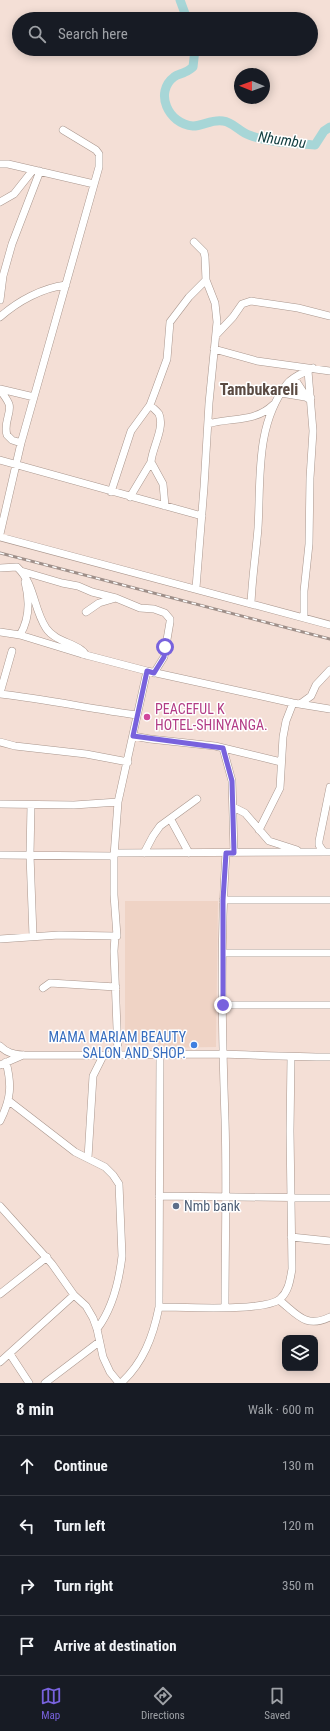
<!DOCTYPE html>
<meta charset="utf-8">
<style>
:root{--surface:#171b24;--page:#20242c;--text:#f1f3f6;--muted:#9ea1a6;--line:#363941;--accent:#7862dd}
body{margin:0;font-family:"Roboto Condensed",sans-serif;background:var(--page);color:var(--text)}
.controls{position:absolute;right:12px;bottom:12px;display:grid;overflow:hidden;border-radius:8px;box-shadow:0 2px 10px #0003}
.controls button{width:36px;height:36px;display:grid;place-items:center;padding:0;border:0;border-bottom:1px solid var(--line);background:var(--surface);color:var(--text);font:20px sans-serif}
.compass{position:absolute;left:234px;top:68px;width:36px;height:36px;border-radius:50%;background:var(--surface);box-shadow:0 2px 10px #0003;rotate:271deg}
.stop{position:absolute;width:12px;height:12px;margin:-9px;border:3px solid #7862dd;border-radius:50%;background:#fff}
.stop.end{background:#7862dd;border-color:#fff;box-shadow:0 1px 4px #0008}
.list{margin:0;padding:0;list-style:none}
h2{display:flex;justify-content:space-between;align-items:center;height:52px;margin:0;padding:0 16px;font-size:17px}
h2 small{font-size:13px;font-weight:400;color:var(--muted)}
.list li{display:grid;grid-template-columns:26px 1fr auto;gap:12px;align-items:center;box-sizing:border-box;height:60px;padding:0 16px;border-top:1px solid var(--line)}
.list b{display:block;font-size:15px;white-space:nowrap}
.list em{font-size:13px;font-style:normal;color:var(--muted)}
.icon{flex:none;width:22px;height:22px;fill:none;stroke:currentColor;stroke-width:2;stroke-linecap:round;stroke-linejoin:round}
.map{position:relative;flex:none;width:330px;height:1383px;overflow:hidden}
.search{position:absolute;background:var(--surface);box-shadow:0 2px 10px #0003;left:12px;right:12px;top:12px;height:44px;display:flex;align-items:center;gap:10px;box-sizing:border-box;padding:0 14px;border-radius:22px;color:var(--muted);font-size:15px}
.sheet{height:292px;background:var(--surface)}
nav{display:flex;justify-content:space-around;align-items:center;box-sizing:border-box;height:56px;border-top:1px solid var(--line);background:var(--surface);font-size:11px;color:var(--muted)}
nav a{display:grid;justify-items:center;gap:2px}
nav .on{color:var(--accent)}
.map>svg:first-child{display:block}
.built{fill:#efd3c5}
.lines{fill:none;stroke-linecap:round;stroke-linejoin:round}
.river{stroke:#a7d6d7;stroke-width:9}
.minor-casing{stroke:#a9968d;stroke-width:8}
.minor{stroke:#fff;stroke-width:7}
.rail-casing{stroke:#9e8f89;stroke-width:3}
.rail{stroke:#fff;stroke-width:1.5;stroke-dasharray:4.5;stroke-linecap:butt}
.route{stroke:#7862dd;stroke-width:5}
.hotel-dot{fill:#d1479c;stroke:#fff;stroke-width:1.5}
.shop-dot{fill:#3f7fe0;stroke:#fff;stroke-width:1.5}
.service-dot{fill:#5c6f8a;stroke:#fff;stroke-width:1.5}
.labels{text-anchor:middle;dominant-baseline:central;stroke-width:3;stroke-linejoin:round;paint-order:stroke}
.hotel-label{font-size:14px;fill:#b23c85;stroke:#fff;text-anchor:start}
.shop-label{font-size:14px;fill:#366cbe;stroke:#fff;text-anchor:end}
.service-label{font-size:14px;fill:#4e5e75;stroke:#fff;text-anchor:start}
.water-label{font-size:15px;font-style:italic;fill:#123e40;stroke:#fff}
.quarter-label{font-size:16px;font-weight:bold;fill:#5a4a42;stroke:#fff}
</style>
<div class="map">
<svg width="330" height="1383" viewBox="0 0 330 1383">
<rect width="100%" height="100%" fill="#f4dfd6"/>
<path class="built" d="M125,901H218L216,1047L157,1048L159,1044L125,1045Z"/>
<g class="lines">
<path class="river" d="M180,0L187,19
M195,49L193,67C190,69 188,71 185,72C182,74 177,74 174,77C154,92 168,124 193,126C203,126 212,119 223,121C233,122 240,132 249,135C269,143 294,143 315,145L324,131L330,127"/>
<defs>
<path id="minor" d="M0,164H8L94,184
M0,202L14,194L33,170
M194,242L204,252L205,257L206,280L215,303L217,322L209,403L204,487L196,588
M0,300L3,276L12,244L40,171
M0,317C18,301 42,288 66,285
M217,334L233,317L242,304L251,301L298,308L330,316
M214,349L257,361L330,371
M294,378L307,398
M0,389L34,397
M0,390C3,394 7,399 9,404C12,412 3,423 7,435L12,440L21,443
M281,393L311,398
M150,405C153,408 157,411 159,414C165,428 152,448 151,462L163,484L165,506
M208,424C231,417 254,423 273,405
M0,460L202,516
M111,492L131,431L150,405L156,389L167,359L170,322L189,297L206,280
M130,497L151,462
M0,534L21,443L99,167V154L96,150L63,130
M0,537L330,625
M0,568L17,567C35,584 33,608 46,628C56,643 79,643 86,655
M21,571L62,583L78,586L92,592L116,598L140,608L154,609L165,613L170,619V622L164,657L154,673
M251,604C252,578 256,553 258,528C261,479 255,425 287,384C293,376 304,373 313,368
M86,612L99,603L116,598
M304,618V591L309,544L310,478L313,431L308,371
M0,632L20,635L82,654L147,671L293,703L330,709
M20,635C30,618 30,601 25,582
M0,693L12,651
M0,694C46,699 91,709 137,715
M300,704L311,696L316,685L330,670
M133,736L150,739L215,746L281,762
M0,742L15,746L86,754L128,762
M223,748L232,781L234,853
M0,804L74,805L118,802
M31,805L30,855L33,936
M233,807L245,813L269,841L297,850
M171,820L189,853
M259,830L280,788L283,737L286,721L293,703
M323,851L319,845V841L330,787
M115,853L330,852
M144,853L153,836L160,826L197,799
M0,855L114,856
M223,900H330
M0,939L59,935L115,936
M223,953H330
M43,988L50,983L116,987
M223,1005H330
M0,1046C7,1053 13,1054 23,1055C89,1056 155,1054 221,1054C257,1055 293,1057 330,1057
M118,1054L114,951L115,936H117L114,895V856L118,802L147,671
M0,1065L23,1055
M9,1101L75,1152L105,1167L113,1175L119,1184L122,1256C119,1282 113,1308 97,1329
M0,1121C11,1099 12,1085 6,1062
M88,1158L93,1076L103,1056
M159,1196L330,1198
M0,1206L52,1264L74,1295L86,1306L93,1318L97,1329L103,1357L110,1372L119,1383
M291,1237L330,1241
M0,1294L47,1257
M279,1300C297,1314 305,1329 330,1317
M159,1307C182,1307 265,1312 280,1299C289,1291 290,1280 292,1269L290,1131L291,1057
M225,1307C225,1245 227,1182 225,1119C222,1031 220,942 226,853
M10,1354L29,1383
M0,1362L74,1295
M45,1383L99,1342
M121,1383C143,1363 153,1337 159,1307L160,1054"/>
</defs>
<use href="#minor" class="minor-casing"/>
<use href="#minor" class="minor"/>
<defs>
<path id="rail" d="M0,553L330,639"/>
</defs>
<use href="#rail" class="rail-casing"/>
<use href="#rail" class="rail"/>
</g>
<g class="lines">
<path class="route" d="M165,647L164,657L154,673L147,671L133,736L223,748L232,781L234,853H226L223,900V1005"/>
</g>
<circle class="hotel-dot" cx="147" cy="717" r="4"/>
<circle class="shop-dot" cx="194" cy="1045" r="4"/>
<circle class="service-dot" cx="176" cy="1206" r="4"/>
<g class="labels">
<g class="hotel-label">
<text x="155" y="709">PEACEFUL K<tspan x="155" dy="16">HOTEL-SHINYANGA.</tspan></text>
</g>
<g class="shop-label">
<text x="186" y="1037">MAMA MARIAM BEAUTY<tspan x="186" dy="16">SALON AND SHOP.</tspan></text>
</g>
<g class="service-label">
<text x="184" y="1206">Nmb bank</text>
</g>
<g class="water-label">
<text transform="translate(282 140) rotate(8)">Nhumbu</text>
</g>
<g class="quarter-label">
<text x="259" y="389">Tambukareli</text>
</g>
</g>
</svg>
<div class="controls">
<button><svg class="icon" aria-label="layers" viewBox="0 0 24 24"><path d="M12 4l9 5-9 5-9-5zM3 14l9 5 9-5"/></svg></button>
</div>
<svg class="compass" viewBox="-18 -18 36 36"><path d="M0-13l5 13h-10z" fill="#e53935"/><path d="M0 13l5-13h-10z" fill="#9ea1a6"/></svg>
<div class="stop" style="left:165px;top:647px"></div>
<div class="stop end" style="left:223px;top:1005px"></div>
<div class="search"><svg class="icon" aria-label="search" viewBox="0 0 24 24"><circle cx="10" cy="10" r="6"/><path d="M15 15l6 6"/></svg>Search here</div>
</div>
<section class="sheet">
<h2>8 min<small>Walk · 600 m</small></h2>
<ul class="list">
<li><svg class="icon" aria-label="ahead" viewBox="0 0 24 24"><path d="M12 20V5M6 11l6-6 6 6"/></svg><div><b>Continue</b></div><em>130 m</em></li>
<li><svg class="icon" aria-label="left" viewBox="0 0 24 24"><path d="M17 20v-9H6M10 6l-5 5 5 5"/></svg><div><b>Turn left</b></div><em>120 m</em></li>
<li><svg class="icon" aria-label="right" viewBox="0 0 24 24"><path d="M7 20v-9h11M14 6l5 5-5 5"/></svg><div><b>Turn right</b></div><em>350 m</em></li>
<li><svg class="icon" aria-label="arrive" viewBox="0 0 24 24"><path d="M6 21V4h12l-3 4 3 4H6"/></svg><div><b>Arrive at destination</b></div></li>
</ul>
</section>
<nav>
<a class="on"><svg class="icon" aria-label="map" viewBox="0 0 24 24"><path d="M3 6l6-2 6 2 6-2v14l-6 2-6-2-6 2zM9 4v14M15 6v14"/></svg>Map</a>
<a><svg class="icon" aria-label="directions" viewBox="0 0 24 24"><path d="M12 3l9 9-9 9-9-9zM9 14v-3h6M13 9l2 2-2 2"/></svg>Directions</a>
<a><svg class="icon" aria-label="saved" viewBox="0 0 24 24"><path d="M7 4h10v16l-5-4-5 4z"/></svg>Saved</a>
</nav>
